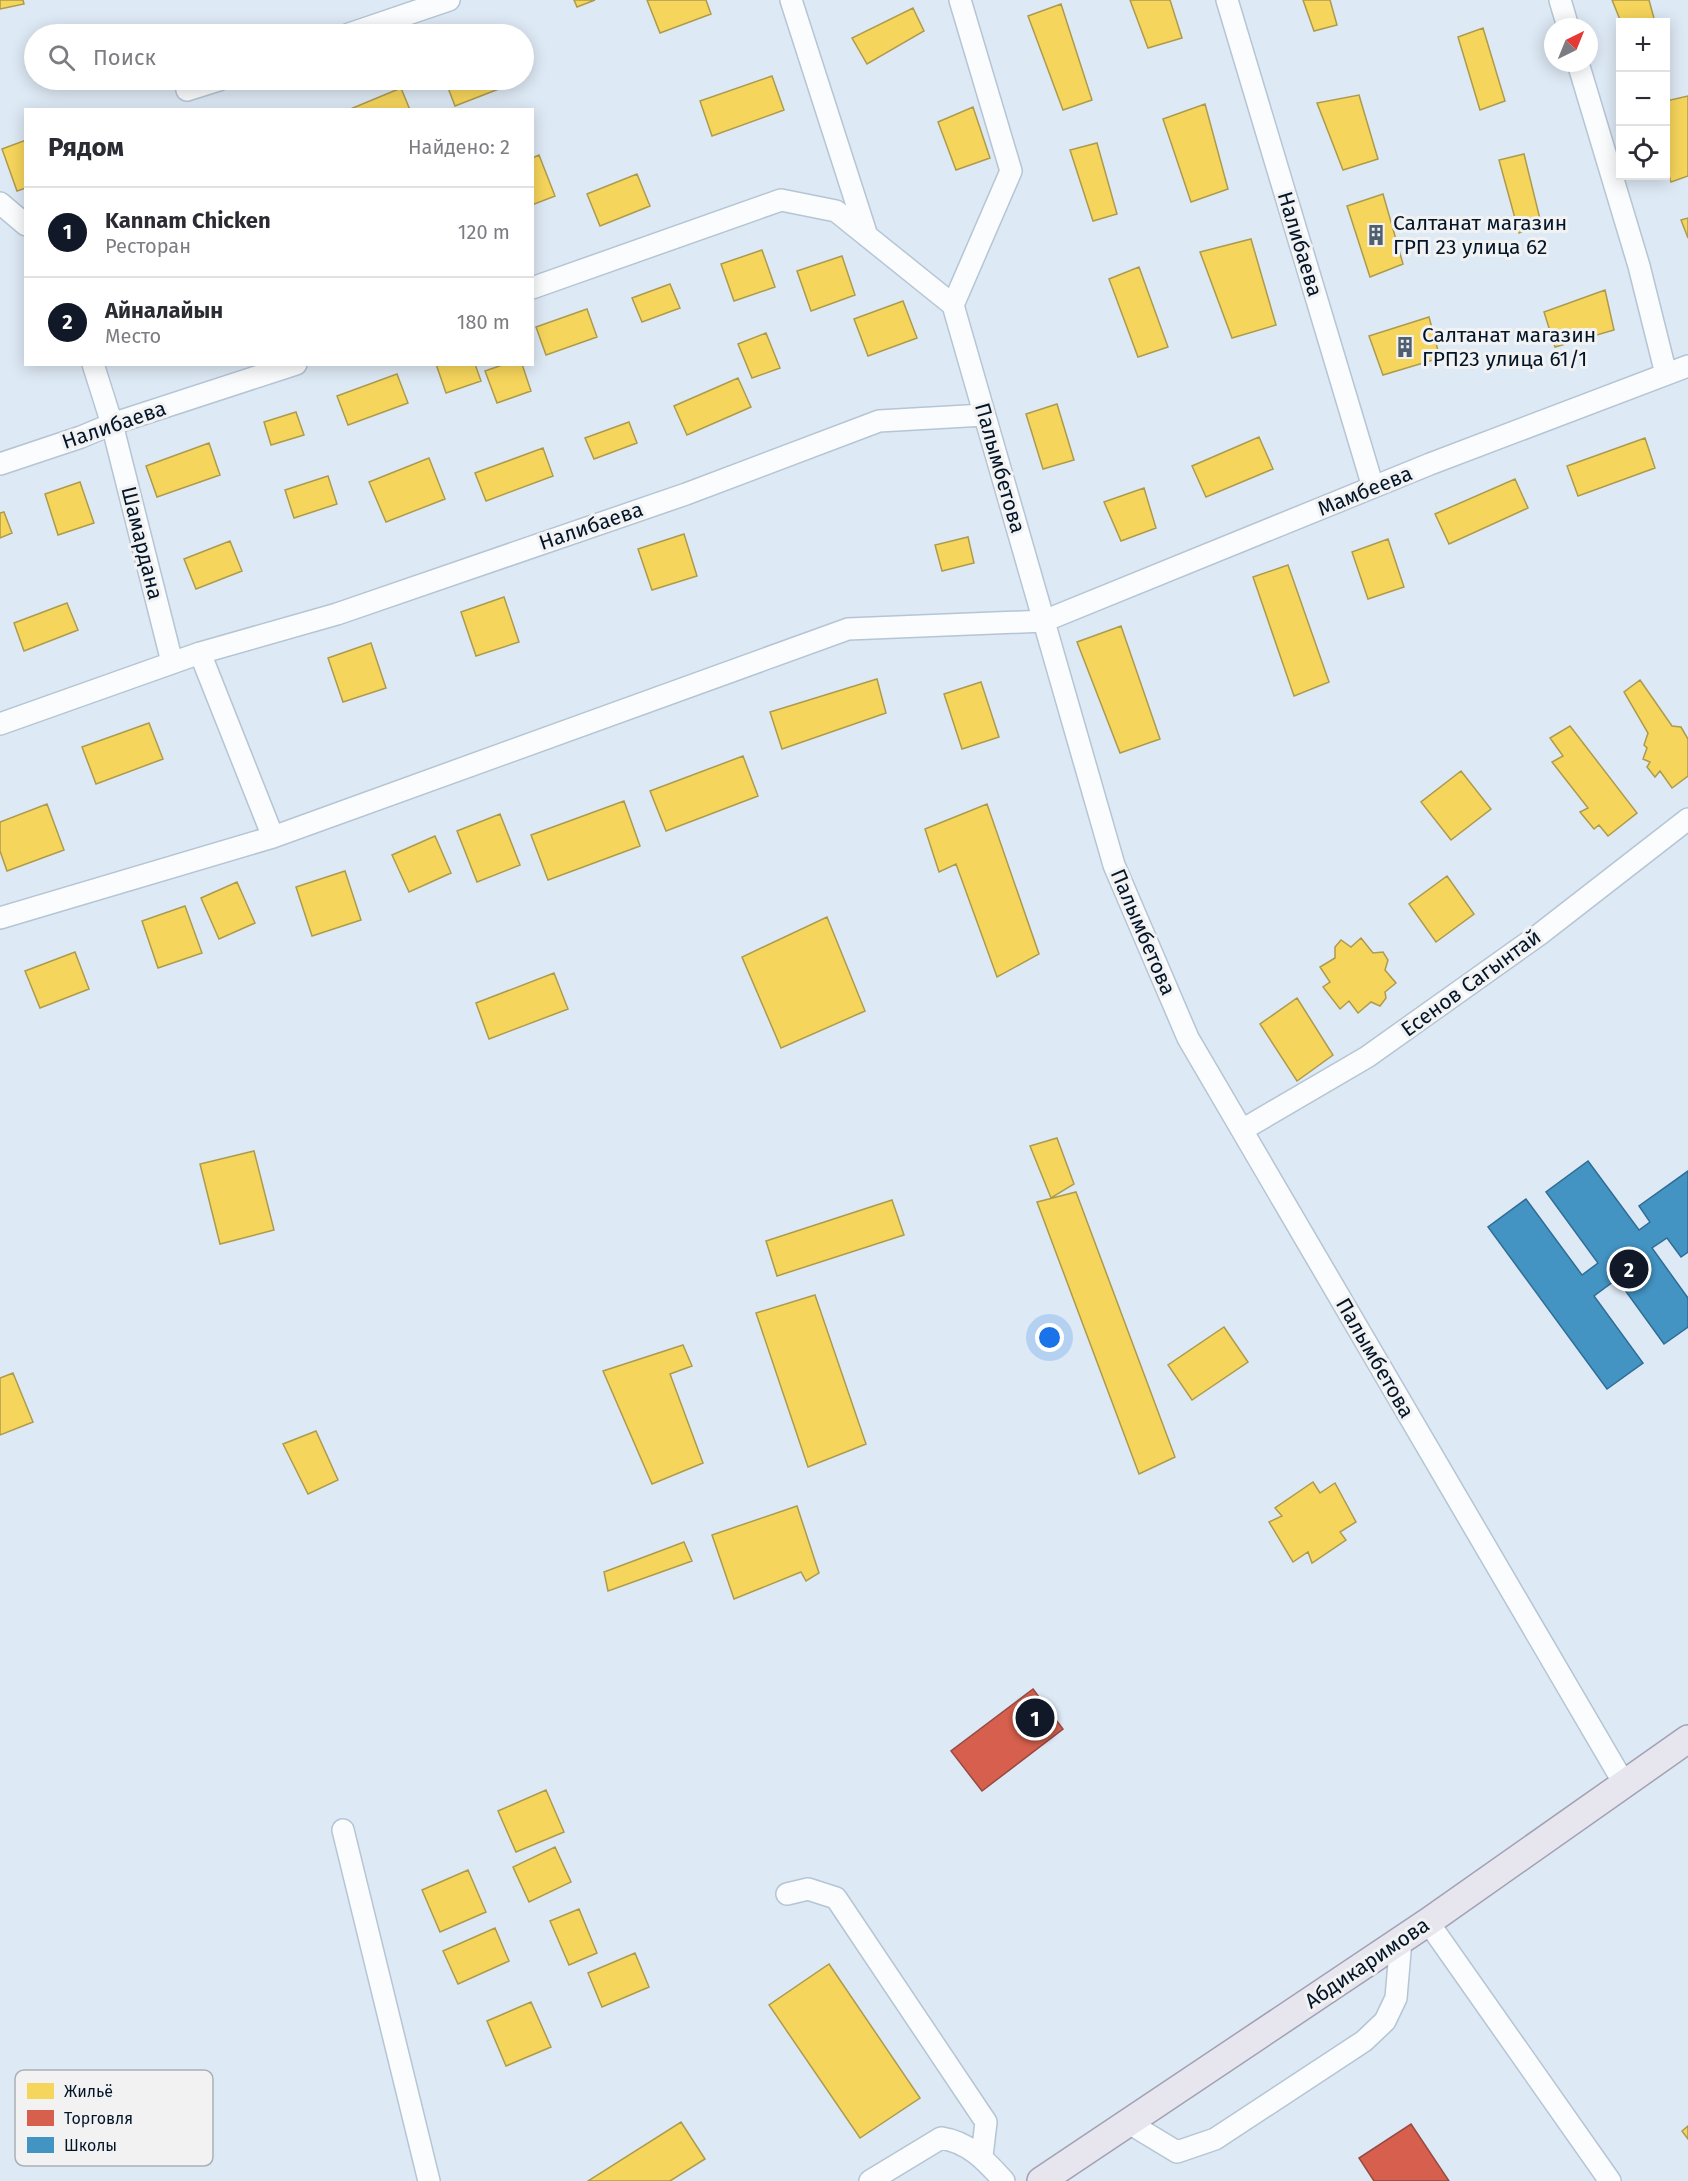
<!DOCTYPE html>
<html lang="ru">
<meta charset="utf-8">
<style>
:root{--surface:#fff;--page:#f7f7f7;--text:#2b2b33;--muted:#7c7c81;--line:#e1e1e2;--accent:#111827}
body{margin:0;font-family:"Fira Sans",sans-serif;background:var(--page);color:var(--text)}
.controls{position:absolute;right:18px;top:18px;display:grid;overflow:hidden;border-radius:0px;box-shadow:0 3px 15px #0003}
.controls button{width:54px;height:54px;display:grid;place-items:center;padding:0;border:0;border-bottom:2px solid var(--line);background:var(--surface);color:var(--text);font:30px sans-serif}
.compass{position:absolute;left:1544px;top:18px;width:54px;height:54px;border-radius:50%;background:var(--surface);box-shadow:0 3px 15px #0003;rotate:43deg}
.you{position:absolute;left:1050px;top:1338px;width:21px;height:21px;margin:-15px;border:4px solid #fff;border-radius:50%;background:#1a73e8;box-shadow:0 0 0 9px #1a73e833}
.badge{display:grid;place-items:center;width:39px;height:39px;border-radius:50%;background:var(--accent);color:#fff;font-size:20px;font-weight:700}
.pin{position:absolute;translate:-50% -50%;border:3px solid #fff;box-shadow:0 2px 6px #0006}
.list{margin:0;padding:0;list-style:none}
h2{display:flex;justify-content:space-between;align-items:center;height:78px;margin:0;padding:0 24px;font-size:26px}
h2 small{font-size:20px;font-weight:400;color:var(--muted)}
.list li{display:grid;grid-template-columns:39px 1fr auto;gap:18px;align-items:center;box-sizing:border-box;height:90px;padding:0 24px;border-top:2px solid var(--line)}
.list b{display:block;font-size:22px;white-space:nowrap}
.list p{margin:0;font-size:20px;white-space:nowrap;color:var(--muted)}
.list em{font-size:20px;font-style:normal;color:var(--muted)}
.icon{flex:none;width:33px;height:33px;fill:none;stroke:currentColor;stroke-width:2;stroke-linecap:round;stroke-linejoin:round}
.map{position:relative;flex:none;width:1688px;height:2181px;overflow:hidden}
.search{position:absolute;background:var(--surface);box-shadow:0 3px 15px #0003;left:24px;top:24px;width:510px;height:66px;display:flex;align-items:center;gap:15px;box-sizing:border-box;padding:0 21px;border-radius:33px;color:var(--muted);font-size:22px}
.panel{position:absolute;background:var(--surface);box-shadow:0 3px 15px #0003;left:24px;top:108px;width:510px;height:258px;border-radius:0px}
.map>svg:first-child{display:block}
.homes{fill:#f6d55c;stroke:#ad9b4d;stroke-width:1.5}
.shops{fill:#d6604d;stroke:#964a42;stroke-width:1.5}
.schools{fill:#4393c3;stroke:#306d95;stroke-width:1.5}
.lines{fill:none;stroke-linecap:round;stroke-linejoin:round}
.minor-casing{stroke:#b5c5d4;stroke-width:24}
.major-casing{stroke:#a2a1b4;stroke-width:30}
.minor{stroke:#fafcfe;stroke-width:21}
.major{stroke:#e7e5ed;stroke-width:27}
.labels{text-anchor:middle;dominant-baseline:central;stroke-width:6;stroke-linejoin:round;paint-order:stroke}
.poi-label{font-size:21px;fill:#021529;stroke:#f2f2f2;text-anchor:start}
.street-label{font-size:21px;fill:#021529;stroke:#f2f2f2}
.key{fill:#f2f2f2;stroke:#aab0b6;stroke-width:1.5}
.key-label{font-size:16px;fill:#021529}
</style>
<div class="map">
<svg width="1688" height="2181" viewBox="0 0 1688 2181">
<rect width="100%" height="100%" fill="#dde9f5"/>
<path class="homes" d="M0,0H23L24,4L0,9Z
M574,0H595L577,7Z
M647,0H706L711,14L660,33Z
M1130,0H1170L1182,38L1148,48Z
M1303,0H1330L1337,25L1314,31Z
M1612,0H1649L1655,22H1621Z
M1061,4L1092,100L1063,110L1028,16Z
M913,8L924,31L867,64L852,38Z
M1483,28L1505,101L1480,110L1458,37Z
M772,76L784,110L712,136L700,101Z
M445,80H522L455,106Z
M401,88L410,110H348Z
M1359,95L1378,159L1343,170L1317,103Z
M1688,96V176L1671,182L1666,166V101Z
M1205,104L1228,189L1191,202L1163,119Z
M973,107L990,158L956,170L938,122Z
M26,140V188L17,191L2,149Z
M1097,143L1117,214L1093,221L1070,150Z
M1524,154L1541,223L1519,233L1499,160Z
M539,155L555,196L532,205V158Z
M637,174L650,206L600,226L587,194Z
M1383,194L1403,264L1370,277L1347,206Z
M1688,218V238L1681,220Z
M1251,239L1276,325L1232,338L1200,252Z
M762,250L775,287L734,301L721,264Z
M842,256L855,295L811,311L797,271Z
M1139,267L1168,347L1138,357L1109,279Z
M670,284L680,308L642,322L632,298Z
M1605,290L1614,330L1555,347L1544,312Z
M903,301L917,338L868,356L854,319Z
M587,309L597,337L546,355L536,327Z
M1429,317L1440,358L1383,375L1369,336Z
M766,333L780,368L752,378L738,344Z
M436,364H475L481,381L446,393Z
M505,364H522L531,391L497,403L485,371Z
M397,374L408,403L348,425L337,396Z
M738,378L751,407L687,435L674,406Z
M1057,404L1074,460L1043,469L1026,414Z
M296,412L304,435L271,445L264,422Z
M629,422L637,443L594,459L585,438Z
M1259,437L1273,469L1206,497L1192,466Z
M1645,438L1655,468L1578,496L1567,466Z
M209,443L220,475L157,497L146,466Z
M543,448L553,476L486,501L475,473Z
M429,458L445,499L386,522L369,482Z
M328,476L337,504L294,518L285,490Z
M1515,479L1528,508L1449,544L1435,514Z
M80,482L94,523L58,535L45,494Z
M1144,488L1156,528L1121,541L1104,502Z
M4,512L12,533L0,538V513Z
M684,534L697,576L652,590L638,549Z
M968,537L974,563L942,571L935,545Z
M1388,539L1404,587L1368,599L1352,552Z
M230,541L242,571L196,589L184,559Z
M1288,565L1329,682L1294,696L1253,577Z
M504,597L519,642L476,656L461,612Z
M67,603L78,630L24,651L14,623Z
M1121,626L1160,739L1120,753L1077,642Z
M371,643L386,688L343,702L328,658Z
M877,679L886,713L782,749L770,712Z
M1640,680L1672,726L1681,727L1688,739V776L1672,788L1660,771L1655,777L1647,767L1650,762L1643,759L1647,748L1644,745L1648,733L1624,692Z
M981,682L999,737L962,749L944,694Z
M149,723L163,759L96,784L82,747Z
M1570,726L1637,813L1608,836L1599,825L1594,829L1580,812L1588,808L1552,762L1563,756L1550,738Z
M743,756L758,796L666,831L650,791Z
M1461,771L1491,809L1451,840L1421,802Z
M624,801L640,846L548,880L531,835Z
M47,804L64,850L7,871L0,851V822Z
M987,804L1039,954L997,977L956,864L939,872L925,829Z
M500,814L520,865L477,882L457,831Z
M435,836L451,873L409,892L392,855Z
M345,871L361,920L312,936L296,887Z
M1447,876L1474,914L1436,942L1409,904Z
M237,882L255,923L219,939L201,898Z
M185,906L202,953L158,968L142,921Z
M827,917L865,1011L781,1048L742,957Z
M1361,938L1373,953L1383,952L1388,960L1385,970L1396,983L1385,992L1386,998L1380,1006L1371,1002L1358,1013L1349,1001L1340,1009L1323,987L1330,982L1320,967L1335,958V947L1341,940L1351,947Z
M75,952L89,989L40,1008L25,971Z
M554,973L568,1009L489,1039L476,1003Z
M1297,998L1333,1055L1297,1081L1260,1024Z
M1057,1138L1074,1184L1051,1198L1030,1146Z
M254,1151L274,1230L220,1244L200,1164Z
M1076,1192L1175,1457L1139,1474L1037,1202Z
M892,1200L904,1235L777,1276L766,1241Z
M815,1295L866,1444L808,1467L756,1313Z
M1224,1327L1248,1362L1192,1400L1168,1365Z
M683,1345L692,1366L670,1374L703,1463L652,1484L603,1371Z
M13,1373L33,1422L0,1435V1378Z
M316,1431L338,1480L308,1494L283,1444Z
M1313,1482L1320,1493L1335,1483L1356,1522L1340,1532L1346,1540L1312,1563L1308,1552L1293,1562L1269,1522L1282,1516L1275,1508Z
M797,1506L819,1573L806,1581L801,1572L734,1599L712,1535Z
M684,1542L692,1561L608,1591L604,1572Z
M546,1790L564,1832L516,1852L498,1811Z
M555,1847L571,1882L529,1902L513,1867Z
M468,1870L486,1912L440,1932L422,1890Z
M579,1909L597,1953L569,1965L550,1921Z
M495,1928L509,1961L458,1984L443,1951Z
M635,1953L649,1987L602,2007L588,1973Z
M829,1964L920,2098L860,2138L769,2005Z
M531,2002L551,2047L506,2066L487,2021Z
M681,2122L705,2159L670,2181H588Z
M1688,2126V2139L1682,2131Z"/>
<path class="shops" d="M1033,1689L1063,1729L982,1791L951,1751Z
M1411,2124L1449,2181H1374L1359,2158Z"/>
<path class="schools" d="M1588,1161L1639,1230L1650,1222L1639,1206L1688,1171V1252L1681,1257L1667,1238L1652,1248L1688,1298V1327L1664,1344L1617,1279L1594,1296L1643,1363L1607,1389L1488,1227L1526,1199L1582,1275L1598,1263L1546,1192Z"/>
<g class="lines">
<defs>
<path id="minor" d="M791,0L867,236
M960,0L1011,171L953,305L1114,865L1188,1038L1625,1785
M1227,0L1373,487
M1560,0L1568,27
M349,34L449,0
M1578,63L1639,266L1666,374
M187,90L219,80
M0,203L26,225
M532,288L781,200L836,211L953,305
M93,364L112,424L172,662
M0,464L81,437L112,424L296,364
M200,653L273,837
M0,724L200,653L337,614L686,494L879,421L984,415
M0,918L273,837L848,629L1044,621L1430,464L1688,366
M1242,1130L1367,1057L1540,934L1688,819
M343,1830L429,2181
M787,1894L808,1889L836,1898L986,2122L982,2156
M1428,1922L1610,2181
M1129,2123L1177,2152L1215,2139L1364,2041L1385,2021L1396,1998L1401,1940
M870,2181L941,2138C969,2142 986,2161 1004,2181"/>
<path id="major" d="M1041,2181L1428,1922L1688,1739"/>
</defs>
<use href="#minor" class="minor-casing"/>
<use href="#major" class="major-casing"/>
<use href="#minor" class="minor"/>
<use href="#major" class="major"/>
</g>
<defs>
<symbol id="building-bare" viewBox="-9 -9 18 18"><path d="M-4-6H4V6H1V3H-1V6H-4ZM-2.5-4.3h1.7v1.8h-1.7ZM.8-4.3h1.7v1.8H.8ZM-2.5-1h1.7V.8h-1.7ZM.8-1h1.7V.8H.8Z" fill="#4f5f70" stroke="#f2f2f2" stroke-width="2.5" paint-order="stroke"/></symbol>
</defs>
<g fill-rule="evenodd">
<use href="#building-bare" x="1361" y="220" width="30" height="30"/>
<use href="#building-bare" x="1390" y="332" width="30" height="30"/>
</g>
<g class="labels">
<g class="poi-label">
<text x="1393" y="223">Салтанат магазин<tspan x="1393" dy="24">ГРП 23 улица 62</tspan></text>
<text x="1422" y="335">Салтанат магазин<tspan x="1422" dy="24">ГРП23 улица 61/1</tspan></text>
</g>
<g class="street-label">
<text transform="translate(1300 244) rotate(73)">Налибаева</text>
<text transform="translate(114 425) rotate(-19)">Налибаева</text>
<text transform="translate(1000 468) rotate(74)">Палымбетова</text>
<text transform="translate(1365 491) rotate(-22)">Мамбеева</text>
<text transform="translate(591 526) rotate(-19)">Налибаева</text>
<text transform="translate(142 543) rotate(76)">Шамардана</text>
<text transform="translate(1143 932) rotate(67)">Палымбетова</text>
<text transform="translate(1471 983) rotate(-36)">Есенов Сагынтай</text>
<text transform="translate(1375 1358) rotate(60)">Палымбетова</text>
<text transform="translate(1367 1963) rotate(-34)">Абдикаримова</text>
</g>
</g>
<rect x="15" y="2070" width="198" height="96" rx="9" class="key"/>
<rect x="27" y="2083" width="27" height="16" fill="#f6d55c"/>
<rect x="27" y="2110" width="27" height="16" fill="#d6604d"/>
<rect x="27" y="2137" width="27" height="16" fill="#4393c3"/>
<g class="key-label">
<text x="64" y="2097">Жильё</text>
<text x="64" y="2124">Торговля</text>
<text x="64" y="2151">Школы</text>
</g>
</svg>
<div class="controls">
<button>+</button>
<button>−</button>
<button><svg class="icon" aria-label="locate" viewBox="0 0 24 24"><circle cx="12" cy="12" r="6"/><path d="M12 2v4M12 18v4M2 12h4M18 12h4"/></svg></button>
</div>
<svg class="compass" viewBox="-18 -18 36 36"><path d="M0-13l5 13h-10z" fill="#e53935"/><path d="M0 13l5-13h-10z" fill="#7c7c81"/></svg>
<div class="you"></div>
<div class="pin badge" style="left:1035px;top:1718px">1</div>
<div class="pin badge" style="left:1629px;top:1269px">2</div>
<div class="search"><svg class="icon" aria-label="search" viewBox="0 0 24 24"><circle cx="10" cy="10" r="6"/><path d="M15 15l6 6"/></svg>Поиск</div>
<section class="panel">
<h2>Рядом<small>Найдено: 2</small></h2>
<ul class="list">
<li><span class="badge">1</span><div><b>Kannam Chicken</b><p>Ресторан</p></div><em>120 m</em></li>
<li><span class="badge">2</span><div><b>Айналайын</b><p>Место</p></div><em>180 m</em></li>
</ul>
</section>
</div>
